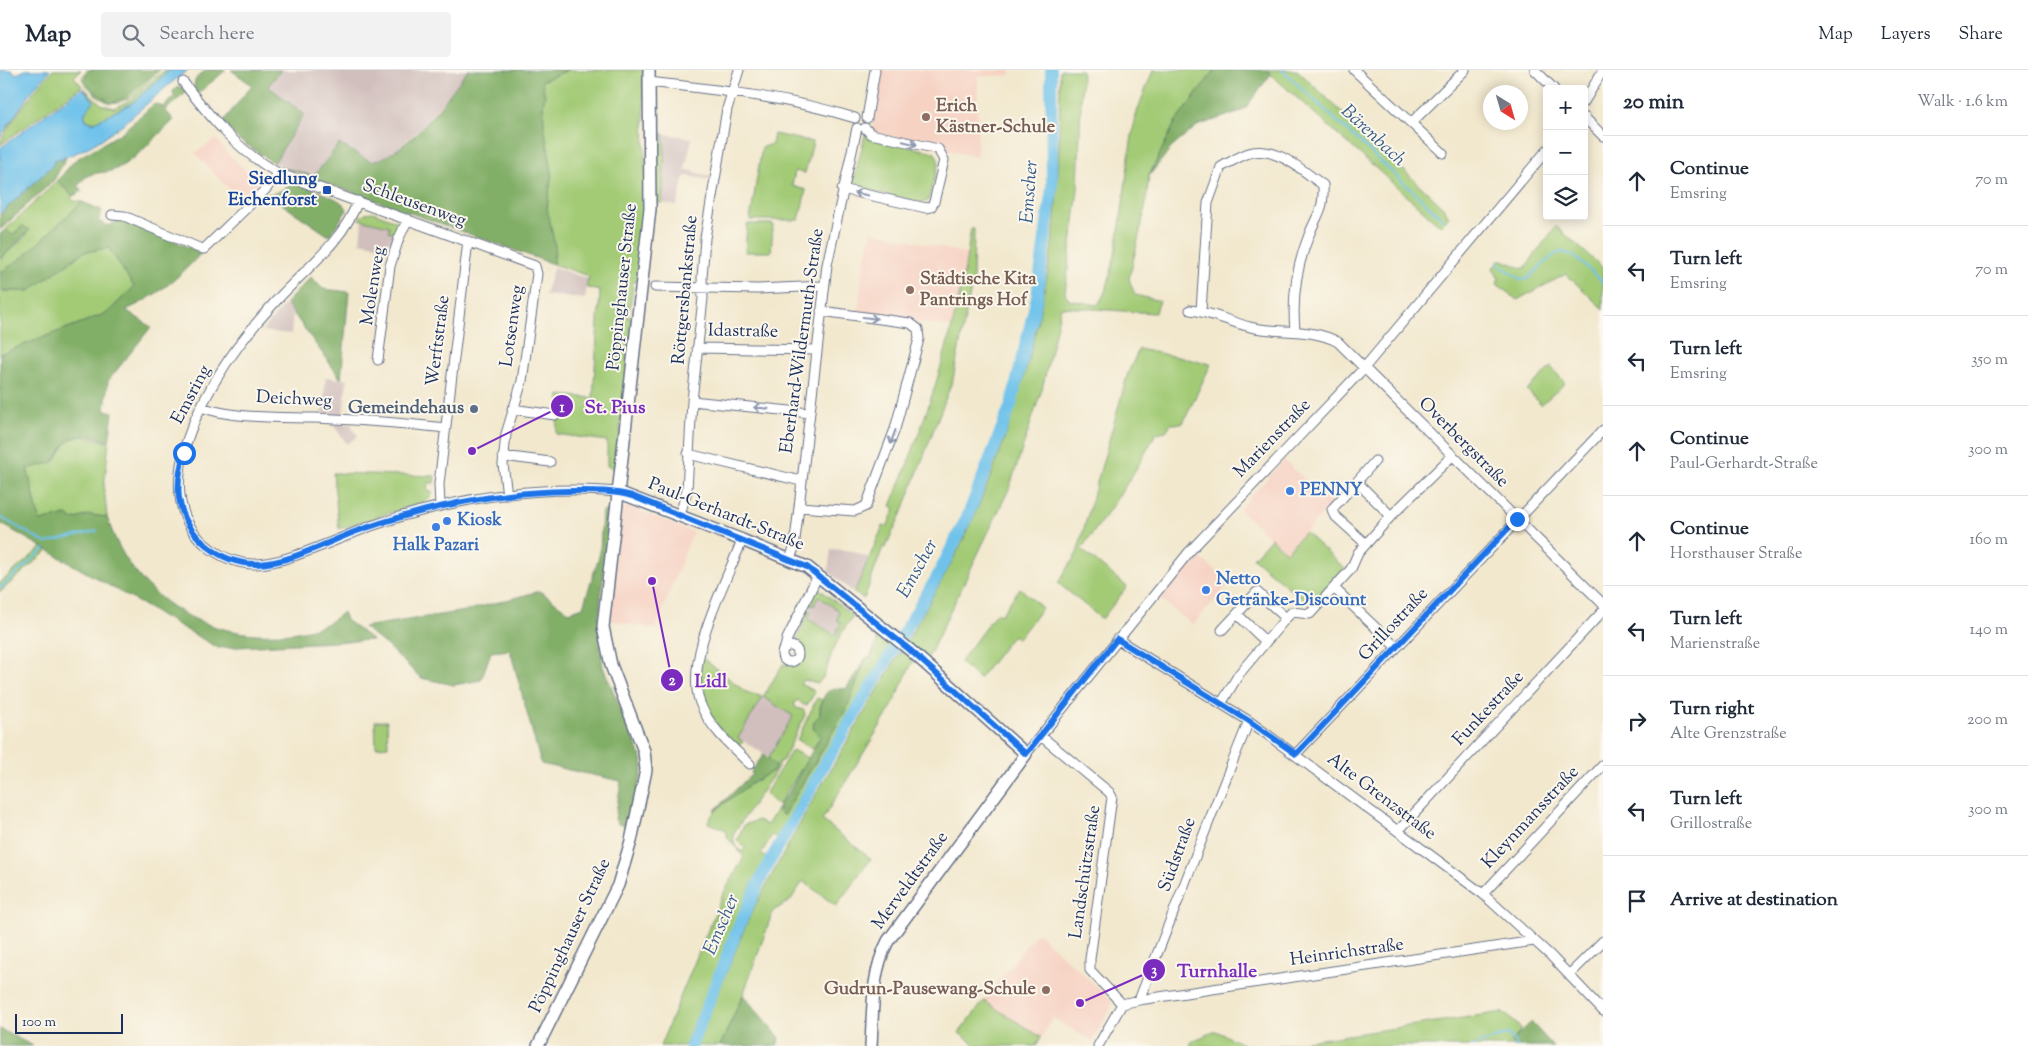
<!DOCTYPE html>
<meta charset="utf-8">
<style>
:root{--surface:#fff;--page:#f2f2f3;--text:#1f2937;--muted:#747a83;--line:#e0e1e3}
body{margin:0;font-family:"Sorts Mill Goudy",serif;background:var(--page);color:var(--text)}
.controls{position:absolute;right:15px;top:15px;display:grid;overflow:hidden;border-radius:5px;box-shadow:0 2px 12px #0003}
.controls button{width:45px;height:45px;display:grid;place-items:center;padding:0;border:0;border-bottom:1px solid var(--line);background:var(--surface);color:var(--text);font:25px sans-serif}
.compass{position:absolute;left:1483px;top:15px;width:45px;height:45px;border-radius:50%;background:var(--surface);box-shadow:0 2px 12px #0003;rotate:143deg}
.scale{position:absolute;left:15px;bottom:12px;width:108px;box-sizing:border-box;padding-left:5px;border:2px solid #1b2f5e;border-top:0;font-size:14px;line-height:18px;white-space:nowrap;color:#1b2f5e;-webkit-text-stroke:4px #fbf7ec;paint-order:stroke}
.stop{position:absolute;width:15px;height:15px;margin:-11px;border:4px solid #1a73e8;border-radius:50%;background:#fff}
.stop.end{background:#1a73e8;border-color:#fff;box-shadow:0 1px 5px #0008}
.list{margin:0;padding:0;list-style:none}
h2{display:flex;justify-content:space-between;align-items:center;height:65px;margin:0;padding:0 20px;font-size:21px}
h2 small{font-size:16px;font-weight:400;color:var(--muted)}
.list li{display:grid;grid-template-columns:32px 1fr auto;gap:15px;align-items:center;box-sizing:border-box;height:90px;padding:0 20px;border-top:1px solid var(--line)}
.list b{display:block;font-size:19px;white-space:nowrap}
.list p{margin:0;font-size:16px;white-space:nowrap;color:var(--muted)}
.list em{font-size:16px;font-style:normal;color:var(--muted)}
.icon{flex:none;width:28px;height:28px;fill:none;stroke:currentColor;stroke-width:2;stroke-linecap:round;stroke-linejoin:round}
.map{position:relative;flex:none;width:1603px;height:976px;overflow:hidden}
header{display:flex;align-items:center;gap:30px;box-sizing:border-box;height:70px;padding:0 25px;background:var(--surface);border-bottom:1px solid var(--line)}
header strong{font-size:24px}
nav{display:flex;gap:28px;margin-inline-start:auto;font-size:18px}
.search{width:350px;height:45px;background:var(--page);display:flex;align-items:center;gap:12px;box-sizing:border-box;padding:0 18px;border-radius:5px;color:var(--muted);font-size:19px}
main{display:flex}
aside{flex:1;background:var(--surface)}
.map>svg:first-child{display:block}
.built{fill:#f6d2c3}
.industrial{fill:#d1bfbd}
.green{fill:#a3cb76;stroke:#5f7d6a}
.forest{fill:#82af67;stroke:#4e6f62}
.water{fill:#70c2eb;stroke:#4678a4}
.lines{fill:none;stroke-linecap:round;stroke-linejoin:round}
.stream{stroke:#70c2eb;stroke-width:2}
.river{stroke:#70c2eb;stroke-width:12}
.minor-casing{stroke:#667085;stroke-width:11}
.major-casing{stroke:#667085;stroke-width:14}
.minor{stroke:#fff;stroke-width:9}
.major{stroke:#fff;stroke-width:11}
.oneway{stroke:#8d97ae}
.route{stroke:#1a73e8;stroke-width:6}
.education-dot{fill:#8d6e63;stroke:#fbf7ec;stroke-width:2}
.transit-dot{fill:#1a4fb4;stroke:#fbf7ec;stroke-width:2}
.service-dot{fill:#5c6f8a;stroke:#fbf7ec;stroke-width:2}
.shop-dot{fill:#3f7fe0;stroke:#fbf7ec;stroke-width:2}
.labels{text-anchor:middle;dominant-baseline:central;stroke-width:4;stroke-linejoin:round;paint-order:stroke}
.education-label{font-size:18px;font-weight:bold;fill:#785e54;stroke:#fbf7ec;text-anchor:start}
.transit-label{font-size:18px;font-weight:bold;fill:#164399;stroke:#fbf7ec;text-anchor:end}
.street-label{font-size:18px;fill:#1b2f5e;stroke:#fbf7ec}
.service-label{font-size:18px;font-weight:bold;fill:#4e5e75;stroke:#fbf7ec;text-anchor:end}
.shop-label{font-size:18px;font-weight:bold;fill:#366cbe;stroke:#fbf7ec;text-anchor:start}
.water-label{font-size:19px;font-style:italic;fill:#355b88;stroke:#fbf7ec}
.leader{fill:none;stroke:#7b2cbf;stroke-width:2}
.callout-dot{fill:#7b2cbf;stroke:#fbf7ec;stroke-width:2}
.mark-label{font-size:15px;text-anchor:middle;font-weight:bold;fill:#fff}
.callout-label{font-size:19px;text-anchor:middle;font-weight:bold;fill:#7b2cbf;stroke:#fbf7ec;stroke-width:4;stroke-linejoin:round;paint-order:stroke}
</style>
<header>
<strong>Map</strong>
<div class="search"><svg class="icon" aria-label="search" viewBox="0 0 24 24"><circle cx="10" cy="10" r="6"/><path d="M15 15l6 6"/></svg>Search here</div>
<nav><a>Map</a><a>Layers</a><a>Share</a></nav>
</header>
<main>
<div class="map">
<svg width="1603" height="976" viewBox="0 0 1603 976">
<rect width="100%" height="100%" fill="#fbf7ec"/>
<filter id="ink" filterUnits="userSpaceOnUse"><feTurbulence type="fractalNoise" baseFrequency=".02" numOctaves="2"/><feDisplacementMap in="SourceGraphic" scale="10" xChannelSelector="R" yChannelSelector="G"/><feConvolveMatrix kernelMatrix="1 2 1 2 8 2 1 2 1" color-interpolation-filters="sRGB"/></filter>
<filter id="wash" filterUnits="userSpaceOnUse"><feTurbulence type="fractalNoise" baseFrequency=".0096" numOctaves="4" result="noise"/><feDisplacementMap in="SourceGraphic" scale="20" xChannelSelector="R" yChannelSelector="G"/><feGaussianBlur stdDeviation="1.12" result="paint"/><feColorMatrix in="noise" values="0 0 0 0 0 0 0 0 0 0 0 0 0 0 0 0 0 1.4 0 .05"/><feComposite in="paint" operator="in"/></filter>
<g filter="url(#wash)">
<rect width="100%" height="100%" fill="#f2e8ce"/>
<path class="built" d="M881,0H1010L1011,5L978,7L977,87L872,62Z
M216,69L227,83L256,110L257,118L242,133L195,83Z
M872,161L968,184L953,257L858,244L862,204Z
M1284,390L1332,434L1286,482L1239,439Z
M629,436L693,462L655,559L608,550L620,440Z
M1197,485L1230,513L1193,555L1160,529Z
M1037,862L1112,931L1111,938L1092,971L1053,948L1036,976H977L959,963Z"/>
<path class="industrial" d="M281,0H468L425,54L397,80L372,92L339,74L314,106L274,93L304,44L267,16Z
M663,64L692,68L685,99L711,107V110L688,106L684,107L677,136L662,133L665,81Z
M362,150L389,156V162L399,161L394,172L388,171L387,177L360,172Z
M554,197L588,209L585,229L545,225Z
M286,233L293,243L291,264L262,261Z
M326,307L347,310L343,345L322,344Z
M332,353L352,354V358L358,366L347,374Z
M831,479L853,481L869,488L854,523L828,501Z
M818,526L839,541L841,553L835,565L808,549L811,541L805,538L808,532L814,535Z
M763,627L793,645L769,687L738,668Z"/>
<path class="green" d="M53,0H81L74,7L82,16L0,75C0,64 42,10 53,0Z
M87,0H91L86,5L148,8L157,0H160C140,18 119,48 94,23C89,18 84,14 82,8Z
M165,0H170L132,33L95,52H90L85,48L84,42L94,31L83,17L101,34L114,38L130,30Z
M568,0H643L646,130L637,211L632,213L633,218L628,247L631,248V262L616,399L607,396V371L556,364L560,325L593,328L600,221L586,217L589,206L553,194L555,185L547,138L552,102L544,55L542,10Z
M1060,0H1082L1078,119L1065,223L1069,230L1097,235C1119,214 1126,87 1135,50C1139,33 1147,17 1153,0H1215L1176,51L1149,106L1145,139L1129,209L1135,225L1160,231L1155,243L1061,237L1042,319L1009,419L927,590L906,573C925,539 946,505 963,470C1006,380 1036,280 1051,181C1060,121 1059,60 1060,0Z
M1266,0H1297L1444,138L1449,147L1442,155L1437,153Z
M656,62L663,64L665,81L662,133H656Z
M774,64L813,72L805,103L795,101L792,116L806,120L799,150H750L762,77L772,74Z
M865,65L935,83L939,92L928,131L923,133L852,117Z
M57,111L73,126L71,128L74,131L82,132L23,187L0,203V189L26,166L23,156L12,165L6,159Z
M373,142L396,151L400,156L399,161L389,162V156L359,149L365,143Z
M747,154H773L771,182H745Z
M1556,156L1603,198V239L1566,204L1517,230L1497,214L1499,209L1493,198L1500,189L1524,199Z
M971,158L974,159L973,208L953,309L904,438L885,478L883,477L864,529L854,523L883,456L887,457L895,438L891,436C928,345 958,256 971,158Z
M109,178L134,217L107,243L0,284V221H29L84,182Z
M1139,279L1211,294L1183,353L1171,354L1166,361L1156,363C1135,404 1109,442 1081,479L1127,517L1102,549L1058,513L1077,483L1128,303Z
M1551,297L1565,313L1541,335L1527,320Z
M82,366L109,372L104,417L107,447L89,445L73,450L67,445L40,451L27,398L54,392L68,370Z
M333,403L435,406L434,413H428L427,421L433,422L427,431L339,459Z
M1305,462L1346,500L1312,537L1253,488L1271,468L1286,482Z
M42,477L48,480L0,522V513Z
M816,516L853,546C843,559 836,573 830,588C827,597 826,606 818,613L803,610L800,614L813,620L814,624L807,635H803L798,630L794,633L796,638L804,640L805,645L783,690L778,693V698L733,764L734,774L742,782L745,778L737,770L744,755L758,750L767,755L778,738L783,746C813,695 848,644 866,588H870L877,572L875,565L879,562L894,572L779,768L772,765L761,784L767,788L752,814L685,976H660L722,826L744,787L728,768L724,759L708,753C712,736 758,709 775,700V695L770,692L769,687L793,646L763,627L738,668L743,672L739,675L735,674C702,642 701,630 700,586L746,622L763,627L783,594L794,595L801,589L800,577L803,574L798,569L795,574L791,570L795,572L808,542L804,540L805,538L811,541L808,549L835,565L841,553L837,550L839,541L818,526L814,536L807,532Z
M1020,518L1042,538L1018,569L1013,565L979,609L960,592L996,543L1001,545Z
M902,579L914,589L890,640L822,750L871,789L836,836L803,811L790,831L773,841L743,925L720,976H696L751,843L815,726Z
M817,628L823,630L820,636V645L814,651L813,657L820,667L813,679L797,670Z
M375,651H387L388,676L376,677Z
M792,680L808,688L778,736L765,724Z
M984,931L1041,967L1036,976H977L959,963Z
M1503,942L1522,959L1511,972L1514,976H1274Z
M1216,961L1247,976H1190L1192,971Z"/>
<path class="forest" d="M91,0H157L124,28L111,33L96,23L85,11L86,5Z
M207,0H226L197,24C190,12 197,6 207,0Z
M231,0H281L268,16L304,44L274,93L238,69L222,53L252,15Z
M468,0H568L542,11L545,26L543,35L544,55L552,102L547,138L555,176L553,194L282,97L314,106L339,74L372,92C414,79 442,33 468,0Z
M1215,0H1266L1271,4L1244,40L1197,56L1171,78L1149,106L1176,51Z
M177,17H182L187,22L165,40L174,50C156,66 137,89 116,99C99,106 90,98 78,116L82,121L73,126L57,111L75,90L121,63L153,35L157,34L163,37L174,27L173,21Z
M66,88L54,110L0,160V144L53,95L54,90Z
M296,114C309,119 344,127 347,140L329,166L267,124C279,125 285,115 296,114Z
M82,132L102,140L98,151L109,156L123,148L201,183C180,207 156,227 126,240L151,257L108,311L105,340L113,342L109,372C81,359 67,365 54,392L27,399L40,451L67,445L73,450L89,445L107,447C131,524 199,569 280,564C304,562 326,558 343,542L346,550L372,570L218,578L0,453V284L107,243L134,217L109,178L84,182L29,221H0V203L23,187Z
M23,156L30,160L0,189V164L6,159L12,165Z
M311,207L323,219L349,222L341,309L286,233Z
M602,441H610L598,557L603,597L642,689L643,698L629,756L618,754L615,749L621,711L541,694L510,580L491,582L481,610L454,615L421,608L386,575L363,557L465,541L540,521L569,542L583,537L600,483Z
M866,588L847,638L783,746L779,742V734L788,724L820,667L813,657L814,651L820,645C820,636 823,621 833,619C837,618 842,619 846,619Z
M764,684L775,695V700L753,712L714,741L752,704L751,702Z
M743,925L780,968L777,976H720Z
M1531,952L1553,976H1514L1511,972Z
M0,959L33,976H0Z"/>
<path class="water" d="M0,0H10L17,4L25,0H50L31,22L0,67Z
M170,0H188C145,31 108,78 54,90L53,95L0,144V78L82,18L94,31L84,44L86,50L93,53L132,33Z"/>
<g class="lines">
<path class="stream" d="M1282,0L1445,151
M1497,193L1520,209H1527L1555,184L1563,182L1574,186L1603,212
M0,447L46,473L97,461
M0,518L44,479
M1480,973L1509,964L1517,976
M1472,976H1474"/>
<path class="river" d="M691,976L740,853L764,802L824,695L937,507L968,445L1011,335L1037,227L1052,117L1051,0"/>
</g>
</g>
<g filter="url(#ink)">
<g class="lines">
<defs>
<path id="minor" d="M1354,0L1411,53L1465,0
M1535,0L1554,19
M183,12C211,48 238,81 278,103L535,196L537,204L522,311L506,364L503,394L507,425
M649,12C718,20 788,27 855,48
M1584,32L1603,0
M1584,47L1603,66
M867,48L875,0
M1411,53L1443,83
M842,119L926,138L931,137L934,132L944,90L938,79L871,64L865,58
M358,131C342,173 305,199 276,231C247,262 219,300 201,337C178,383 163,444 211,479C224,488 238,494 254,494C284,495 343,466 374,455C451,429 536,415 618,422
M112,145L124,146L199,178L204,179L266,119L278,103
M655,217L758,219L824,216
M1190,240C1211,242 1230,252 1250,257C1279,264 1310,257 1338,272L1603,534
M1201,241L1208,133L1221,97C1231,92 1242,84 1253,82C1279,78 1303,101 1323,115C1324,141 1318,142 1309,165C1297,195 1292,228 1295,260
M697,278L817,280
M378,290L390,196L399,168L408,149
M692,331L810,343
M201,337C234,349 280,347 315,348C359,350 402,353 446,358
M512,339L555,345
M688,384L801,411
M503,386L550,392
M1354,415L1375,391
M440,436L439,414L468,171
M799,437L855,441L866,436L895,359L919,269L918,259L910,253L821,241
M680,445L687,420L692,331L703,228L702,208L705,168L727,39L739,0
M742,470C726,513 684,588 700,633C709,657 732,677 750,694
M1366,474L1334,445L1332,439L1354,415H1360L1391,446
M790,489L794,478L799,437L827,195L857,58
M1334,518L1396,577
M1222,560L1237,544
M1117,569L1249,651L1483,824L1550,885L1603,941
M1265,571L1237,544L1257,522L1286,548
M782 584a8 8 0 1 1 16 0a8 8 0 1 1-16 0Z
M785,578L787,569L818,505
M1221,634L1239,604L1286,548L1292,542L1310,544L1351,499L1358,483L1391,446L1453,385
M1041,666L1109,722L1112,727L1090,889V900L1122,934
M1026,684L1189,482L1364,298L1547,80
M1296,684L1603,360
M1399,760L1603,541
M1483,824L1603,695
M1569,905L1603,871
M1139,930C1176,837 1211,744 1249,651
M1098,976L1122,934L1139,930L1534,871"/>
<path id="major" d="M618,422L742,470L807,497L910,580L1026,684L888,871C871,903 873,941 871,976
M538,976L618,815L631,771L646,700L644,681L611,595L603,557L650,139L649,0"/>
</defs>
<use href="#minor" class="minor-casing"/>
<use href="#major" class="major-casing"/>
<use href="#minor" class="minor"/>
<use href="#major" class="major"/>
</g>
<defs><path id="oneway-shaft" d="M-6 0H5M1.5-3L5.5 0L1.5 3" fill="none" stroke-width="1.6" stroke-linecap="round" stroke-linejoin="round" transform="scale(1.25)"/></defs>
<g class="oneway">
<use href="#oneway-shaft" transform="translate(910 73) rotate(13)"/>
<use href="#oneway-shaft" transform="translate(861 124) rotate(-168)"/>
<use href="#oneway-shaft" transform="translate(870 248) rotate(7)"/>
<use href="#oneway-shaft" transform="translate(761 338) rotate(-174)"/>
<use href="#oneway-shaft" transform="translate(893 367) rotate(109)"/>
</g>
</g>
<g class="lines" filter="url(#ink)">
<path class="route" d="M184,383C180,398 177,413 179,428C184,464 219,494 256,494C288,494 327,472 357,461C425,437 495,422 568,421C590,421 611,420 632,426L807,497L910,580L1026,684L1117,569L1249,651L1296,684L1517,449"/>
</g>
<g class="education-dot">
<circle cx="926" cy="47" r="5"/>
<circle cx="910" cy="220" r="5"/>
<circle cx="1046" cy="920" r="5"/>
</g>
<rect class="transit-dot" x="322" y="115" width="10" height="10" rx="2.5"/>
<circle class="service-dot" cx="474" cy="339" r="5"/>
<g class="shop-dot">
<circle cx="1290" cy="421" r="5"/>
<circle cx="447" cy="451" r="5"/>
<circle cx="436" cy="457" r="5"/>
<circle cx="1206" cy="520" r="5"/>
</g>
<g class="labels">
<g class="education-label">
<text x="936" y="37">Erich<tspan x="936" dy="21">Kästner-Schule</tspan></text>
<text x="920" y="210">Städtische Kita<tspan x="920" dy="21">Pantrings Hof</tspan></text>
<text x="1036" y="920" text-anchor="end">Gudrun-Pausewang-Schule</text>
</g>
<g class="transit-label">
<text x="317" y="110">Siedlung<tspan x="317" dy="21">Eichenforst</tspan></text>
</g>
<g class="street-label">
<text transform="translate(414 134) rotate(20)">Schleusenweg</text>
<text transform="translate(374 216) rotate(-81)">Molenweg</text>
<text transform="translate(623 217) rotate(-84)">Pöppinghauser Straße</text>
<text transform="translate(686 220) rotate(-85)">Röttgersbankstraße</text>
<text transform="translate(513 256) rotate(-82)">Lotsenweg</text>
<text transform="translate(743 262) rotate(1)">Idastraße</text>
<text transform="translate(439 271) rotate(-83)">Werftstraße</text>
<text transform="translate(803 271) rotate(-82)">Eberhard-Wildermuth-Straße</text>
<text transform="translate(192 325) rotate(-62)">Emsring</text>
<text transform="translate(294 330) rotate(3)">Deichweg</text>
<text transform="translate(1273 369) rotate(-46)">Marienstraße</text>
<text transform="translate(1463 373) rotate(45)">Overbergstraße</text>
<text transform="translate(726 445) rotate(22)">Paul-Gerhardt-Straße</text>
<text transform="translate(1394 555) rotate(-47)">Grillostraße</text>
<text transform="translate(1489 639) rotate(-47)">Funkestraße</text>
<text transform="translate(1381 727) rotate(37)">Alte Grenzstraße</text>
<text transform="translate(1531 748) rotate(-47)">Kleynmansstraße</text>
<text transform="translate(1178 785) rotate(-70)">Südstraße</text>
<text transform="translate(1086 802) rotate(-82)">Landschützstraße</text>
<text transform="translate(911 811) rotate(-54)">Merveldtstraße</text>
<text transform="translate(571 866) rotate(-65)">Pöppinghauser Straße</text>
<text transform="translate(1347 883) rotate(-8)">Heinrichstraße</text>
</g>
<g class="service-label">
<text x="464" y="339">Gemeindehaus</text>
</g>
<g class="shop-label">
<text x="1300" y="421">PENNY</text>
<text x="457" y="451">Kiosk</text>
<text x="436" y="476" text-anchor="middle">Halk Pazari</text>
<text x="1216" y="510">Netto<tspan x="1216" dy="21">Getränke-Discount</tspan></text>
</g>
<g class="water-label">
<text transform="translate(1373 66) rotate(43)">Bärenbach</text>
<text transform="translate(1030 122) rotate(-86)">Emscher</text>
<text transform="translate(918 499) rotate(-61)">Emscher</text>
<text transform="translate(722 855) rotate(-67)">Emscher</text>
</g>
</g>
<path class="leader" d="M472 381L562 336M652 511L672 610M1080 933L1154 900"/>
<g class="callout-dot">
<circle cx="472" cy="381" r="5"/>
<circle cx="652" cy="511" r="5"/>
<circle cx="1080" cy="933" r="5"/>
<circle cx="562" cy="336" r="12"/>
<circle cx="672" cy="610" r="12"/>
<circle cx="1154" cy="900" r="12"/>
</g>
<g class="mark-label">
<text x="562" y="342">1</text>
<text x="672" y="615">2</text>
<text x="1154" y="905">3</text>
</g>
<g class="callout-label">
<text x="615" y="343">St. Pius</text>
<text x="711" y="617">Lidl</text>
<text x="1217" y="907">Turnhalle</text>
</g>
</svg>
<div class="controls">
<button>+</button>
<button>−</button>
<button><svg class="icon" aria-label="layers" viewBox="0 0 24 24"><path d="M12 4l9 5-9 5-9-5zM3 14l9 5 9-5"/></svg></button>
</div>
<svg class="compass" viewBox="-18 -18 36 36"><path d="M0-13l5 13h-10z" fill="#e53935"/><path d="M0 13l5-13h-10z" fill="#747a83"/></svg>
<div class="scale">100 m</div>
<div class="stop" style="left:184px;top:383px"></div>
<div class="stop end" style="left:1517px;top:449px"></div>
</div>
<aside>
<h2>20 min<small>Walk · 1.6 km</small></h2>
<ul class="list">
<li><svg class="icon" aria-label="ahead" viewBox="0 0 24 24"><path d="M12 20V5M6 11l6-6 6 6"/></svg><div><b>Continue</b><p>Emsring</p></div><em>70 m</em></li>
<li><svg class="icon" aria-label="left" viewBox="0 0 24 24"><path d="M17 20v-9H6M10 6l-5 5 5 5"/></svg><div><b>Turn left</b><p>Emsring</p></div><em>70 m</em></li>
<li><svg class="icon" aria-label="left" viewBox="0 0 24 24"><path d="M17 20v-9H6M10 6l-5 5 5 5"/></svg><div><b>Turn left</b><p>Emsring</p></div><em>350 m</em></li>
<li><svg class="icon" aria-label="ahead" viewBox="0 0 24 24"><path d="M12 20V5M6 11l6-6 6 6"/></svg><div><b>Continue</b><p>Paul-Gerhardt-Straße</p></div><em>300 m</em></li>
<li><svg class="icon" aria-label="ahead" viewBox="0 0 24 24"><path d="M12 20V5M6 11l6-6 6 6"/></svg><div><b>Continue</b><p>Horsthauser Straße</p></div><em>160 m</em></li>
<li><svg class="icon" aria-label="left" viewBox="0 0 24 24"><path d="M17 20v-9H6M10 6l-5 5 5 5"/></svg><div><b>Turn left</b><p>Marienstraße</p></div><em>140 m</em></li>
<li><svg class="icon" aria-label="right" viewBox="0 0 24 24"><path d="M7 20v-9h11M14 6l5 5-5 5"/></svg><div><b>Turn right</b><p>Alte Grenzstraße</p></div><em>200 m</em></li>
<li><svg class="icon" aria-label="left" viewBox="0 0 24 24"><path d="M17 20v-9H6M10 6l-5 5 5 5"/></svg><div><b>Turn left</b><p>Grillostraße</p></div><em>300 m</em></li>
<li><svg class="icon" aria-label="arrive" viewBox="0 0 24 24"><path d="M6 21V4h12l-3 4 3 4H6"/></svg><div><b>Arrive at destination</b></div></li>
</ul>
</aside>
</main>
